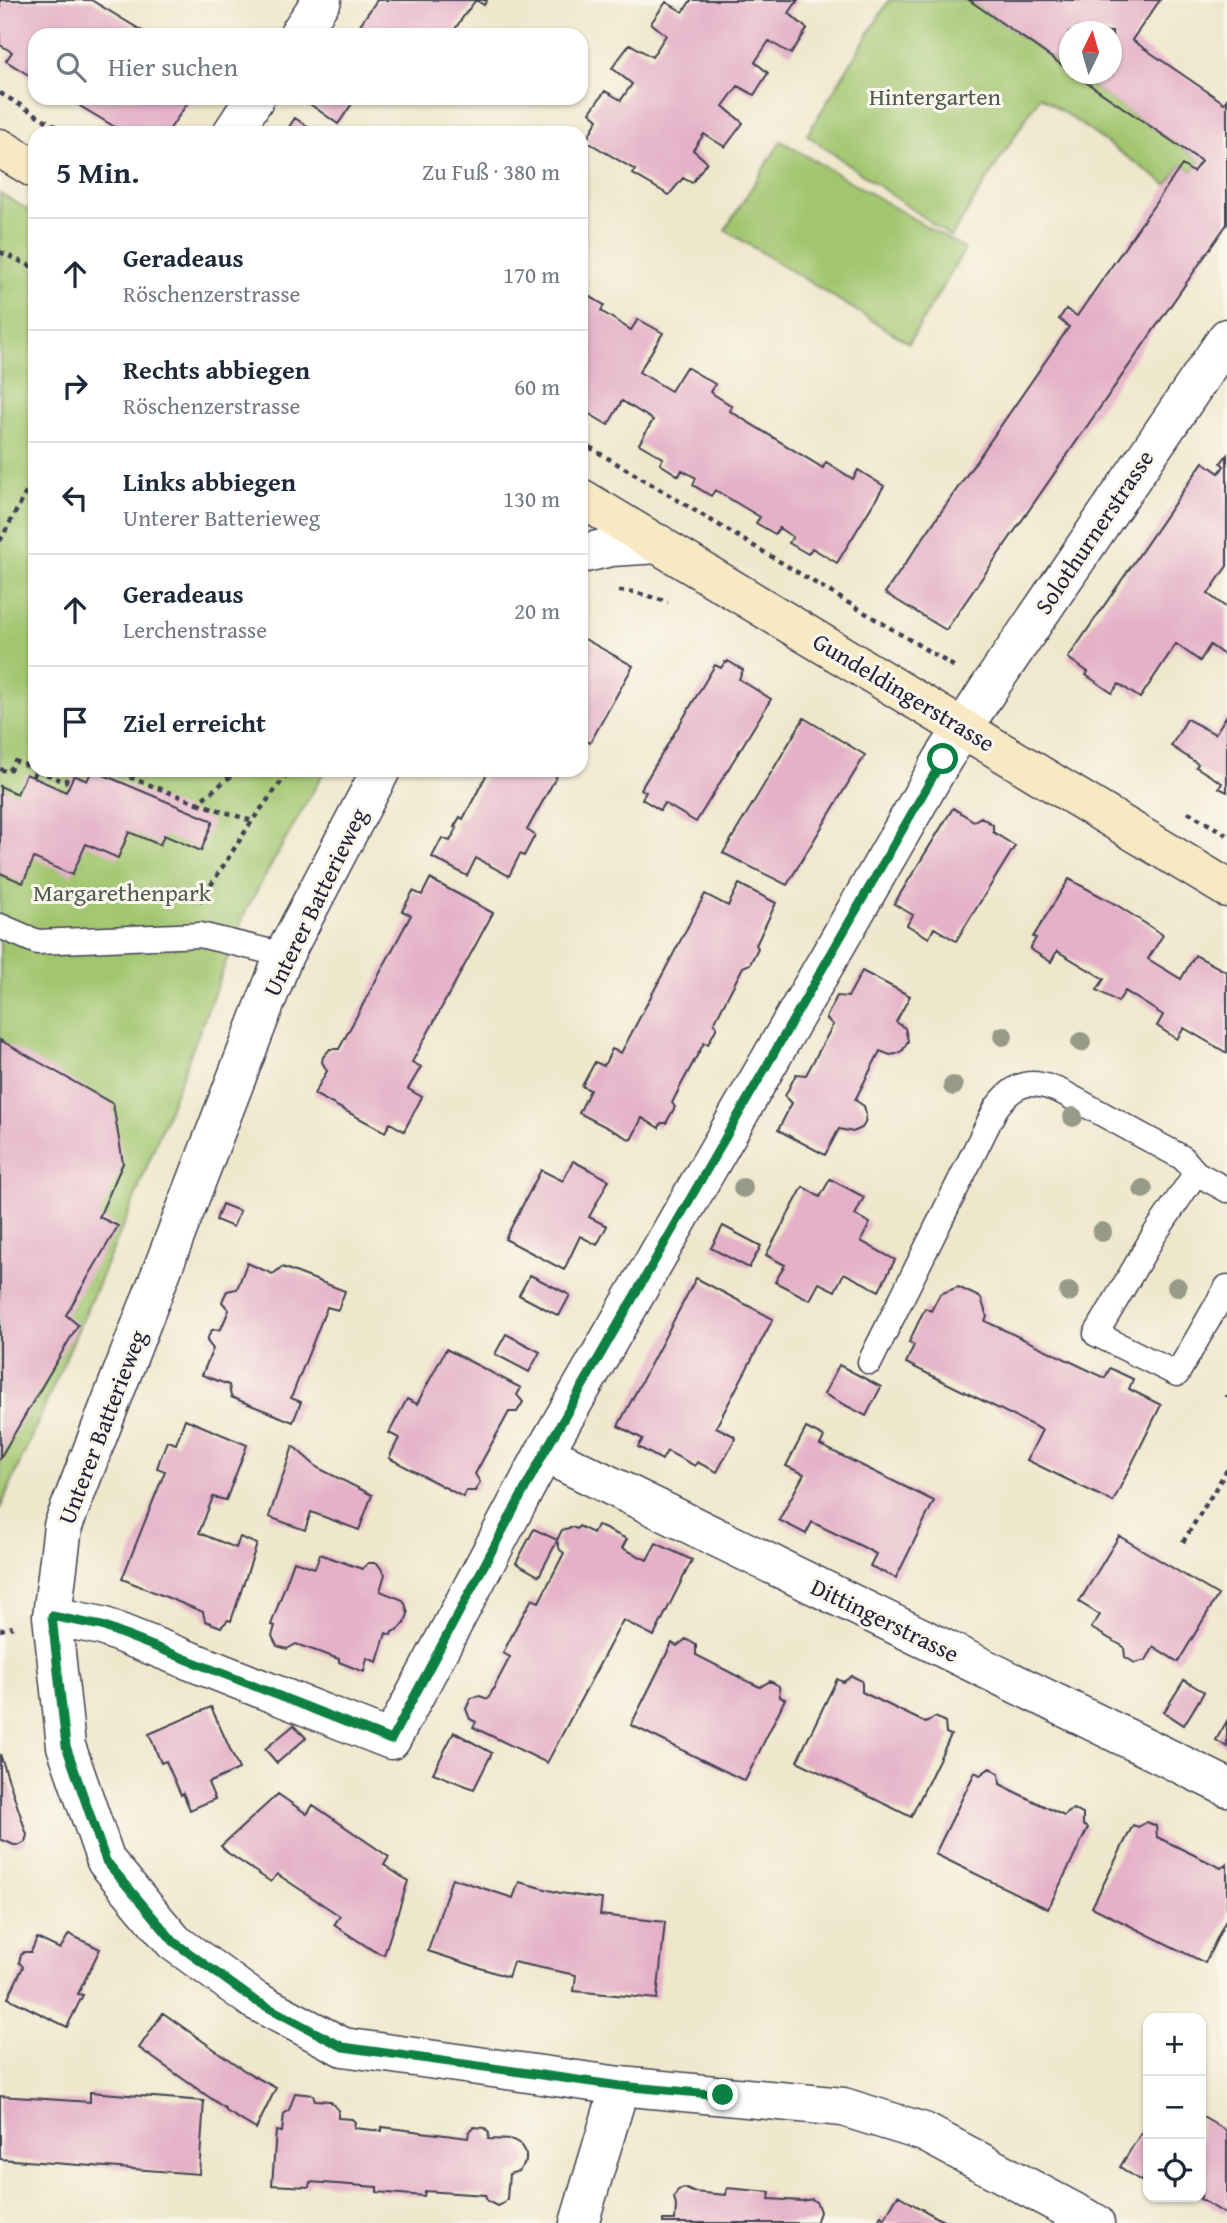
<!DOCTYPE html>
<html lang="de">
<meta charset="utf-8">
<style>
:root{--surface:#fff;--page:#f6f6f7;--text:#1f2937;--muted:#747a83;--line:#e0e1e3}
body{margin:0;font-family:"Gentium Book Plus",serif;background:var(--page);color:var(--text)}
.controls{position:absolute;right:21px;bottom:21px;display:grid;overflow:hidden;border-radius:14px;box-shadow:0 2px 5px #0004}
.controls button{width:63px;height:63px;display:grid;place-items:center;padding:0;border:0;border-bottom:2px solid var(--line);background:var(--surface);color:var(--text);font:35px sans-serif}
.compass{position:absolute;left:1059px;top:21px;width:63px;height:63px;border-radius:50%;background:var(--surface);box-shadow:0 2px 5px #0004;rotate:5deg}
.stop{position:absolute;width:21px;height:21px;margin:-16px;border:5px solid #0b8043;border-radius:50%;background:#fff}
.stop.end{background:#0b8043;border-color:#fff;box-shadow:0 2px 7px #0008}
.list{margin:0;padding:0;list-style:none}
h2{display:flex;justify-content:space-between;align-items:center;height:91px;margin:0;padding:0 28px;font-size:30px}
h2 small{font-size:23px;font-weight:400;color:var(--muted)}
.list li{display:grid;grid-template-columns:46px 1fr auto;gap:21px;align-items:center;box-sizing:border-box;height:112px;padding:0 28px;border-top:2px solid var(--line)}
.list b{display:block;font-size:26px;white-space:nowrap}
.list p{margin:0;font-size:23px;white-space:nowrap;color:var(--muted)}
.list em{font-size:23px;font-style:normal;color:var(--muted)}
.icon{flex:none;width:38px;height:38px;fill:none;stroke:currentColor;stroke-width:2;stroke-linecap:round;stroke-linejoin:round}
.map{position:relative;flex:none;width:1227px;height:2223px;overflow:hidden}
.search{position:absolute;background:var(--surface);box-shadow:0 2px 5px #0004;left:28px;top:28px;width:560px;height:77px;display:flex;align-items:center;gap:18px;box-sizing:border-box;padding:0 24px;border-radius:21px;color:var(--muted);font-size:26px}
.panel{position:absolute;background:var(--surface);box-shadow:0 2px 5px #0004;left:28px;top:126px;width:560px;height:651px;border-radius:21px}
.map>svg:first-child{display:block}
.green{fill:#a2c670;stroke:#627456;stroke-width:2}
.building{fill:#e4b1c7}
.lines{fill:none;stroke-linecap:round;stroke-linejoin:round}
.service-casing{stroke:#414051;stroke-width:27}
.minor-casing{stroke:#414051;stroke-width:41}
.secondary-casing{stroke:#414051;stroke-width:41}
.path{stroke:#414051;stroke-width:4.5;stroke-dasharray:5 5;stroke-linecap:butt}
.service{stroke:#fff;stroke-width:24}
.minor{stroke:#fff;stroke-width:38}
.secondary{stroke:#f6e9c3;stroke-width:38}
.tree{fill:#979a87}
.route{stroke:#0b8043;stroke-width:9}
.labels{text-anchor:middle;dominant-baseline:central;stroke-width:6;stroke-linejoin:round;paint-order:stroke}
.park-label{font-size:24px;fill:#4f5b4e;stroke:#fbf7ec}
.street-label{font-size:24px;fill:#22223b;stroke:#fbf7ec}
</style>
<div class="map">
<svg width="1227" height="2223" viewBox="0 0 1227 2223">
<rect width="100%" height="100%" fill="#fbf7ec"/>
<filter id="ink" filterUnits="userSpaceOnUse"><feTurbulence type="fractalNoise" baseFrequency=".0143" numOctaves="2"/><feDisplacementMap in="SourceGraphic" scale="14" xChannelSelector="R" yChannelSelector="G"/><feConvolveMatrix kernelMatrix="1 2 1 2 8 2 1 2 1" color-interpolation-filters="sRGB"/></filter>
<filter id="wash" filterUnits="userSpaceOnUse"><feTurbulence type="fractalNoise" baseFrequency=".00686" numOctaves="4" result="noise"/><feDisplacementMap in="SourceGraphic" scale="28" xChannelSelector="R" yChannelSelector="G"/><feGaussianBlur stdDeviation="1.57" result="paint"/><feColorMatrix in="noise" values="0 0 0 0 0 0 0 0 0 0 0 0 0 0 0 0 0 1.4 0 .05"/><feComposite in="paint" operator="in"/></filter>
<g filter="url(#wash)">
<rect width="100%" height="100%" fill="#efe7cc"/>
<path class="green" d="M889,0H969L1069,70L1070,74H1075L1201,161L1193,172L1182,165L1167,185L1040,96L951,237L807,135Z
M781,141L965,249L909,343L725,230Z
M0,193L35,214V770H325L247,908L130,1210L0,1509Z"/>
<g id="blocks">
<path class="building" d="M0,0H91L149,35H35V79L6,61L12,52L0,45Z
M377,0H487L484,5L476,0L465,14L455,29L463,35H353Z
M691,0H798L789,13L807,29L791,54L769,41L755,62L768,73L754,95L738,86L723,106L743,123L725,147L704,134L693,150L707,162L692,183L683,178L669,195L633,174L635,170L586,141L598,119L590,112L605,91L621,100L632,84L612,68L630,44L652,57L666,35L651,23L666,2L683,12Z
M969,0H1160L1132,40L1224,103L1227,99V224L946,630L885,593L1069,327L1059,319L1066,309L1077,316L1182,165L1193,172L1201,161L1074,74H1112V32H1069V70Z
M86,98H191L167,133H147L140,129L138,133H125L80,106Z
M309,98H356L338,124L307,102Z
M295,118L317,133H285Z
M581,291L604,305L601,311L631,330L638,319L663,333L639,372L671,391L686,367L715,384L710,392L732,406L730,411L823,468L826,462L853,479L858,470L884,486L837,563L812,548L808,554L789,543L793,537L785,532L779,528L775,534L756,523L760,517L715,490L711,496L693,485L696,478L682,470L679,476L660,464L663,458L639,444L653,420L622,401L608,425L581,409Z
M1227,455V566L1208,594L1227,608V657L1210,645L1200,661L1176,644L1140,698L1119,684L1112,693L1086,675L1088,672L1068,658L1203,462L1219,473L1224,466L1221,463Z
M581,637L633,666L590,743L581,738Z
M728,661L743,670L739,679L771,699L696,822L664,803L660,810L642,799L646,792L641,789L715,665L721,668L725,662L727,663Z
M1227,715V792L1219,788L1222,783L1196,767L1198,764L1171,746L1187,719L1215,734Z
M804,718L865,755L787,885L723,853Z
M92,770L213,821L201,851L164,835L160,845L129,832L118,858L86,844L72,875L34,858L23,883L0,873V786L17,794L26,774L66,792L74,775L87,781Z
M489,770H560L527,830L535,835L524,856L520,854L509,876L476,858L467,876L432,857L442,838L450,841L457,828L454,827L460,817L463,819Z
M953,808L974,821L981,817L993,825V832L1015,846L956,941L934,928L929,938L907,925L913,915L894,904Z
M430,879L493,913L412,1062L421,1067L408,1089L422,1097L404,1131L390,1123L385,1132L314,1094L327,1071L322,1062L323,1057L330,1049H339L411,915L402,911L413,891L422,895Z
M1069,879L1117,905L1163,935L1148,959L1181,979L1195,955L1227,972V1053L1184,1028L1177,1039L1157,1026L1163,1015L1125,991L1118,1002L1097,990L1104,979L1057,951L1051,962L1030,949L1036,938L1033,937Z
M739,884L776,903L756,945L758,948L750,964L743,967L714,1023L717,1027L708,1044L704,1043L681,1085L672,1103L675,1107L666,1123H661L659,1128L642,1118L631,1140L579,1113L590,1090L582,1086L595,1062L604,1066L612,1049L621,1053L705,894L728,906Z
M862,971L910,996L896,1022L905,1028L908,1041L903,1050L896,1054L890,1055L880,1051L855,1100L864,1106L866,1114L865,1123L862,1128L853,1132L839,1129L825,1155L778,1130L792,1103L785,1096L796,1074L806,1075L833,1025L826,1018L837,996L848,997Z
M0,1040L113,1104L123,1163L99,1217L118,1226L66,1315L78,1325L0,1458Z
M573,1161L609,1180L589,1217L607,1226L597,1245L580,1236L564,1270L505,1239L541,1170L563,1181Z
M830,1179L864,1197L855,1215L870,1223L861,1241L895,1260L879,1291L844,1273L835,1291L819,1283L810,1300L775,1282L785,1265L766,1255L803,1187L820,1197Z
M222,1204L240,1211L233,1227L216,1220Z
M723,1226L761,1246L749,1268L711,1248Z
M247,1263L273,1274L282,1267L345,1291L338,1310L327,1307L291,1398L301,1402L293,1422L231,1397L229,1385L202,1375L213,1349L207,1341L209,1335L212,1330L221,1329L229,1310L222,1302L224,1297L227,1291L237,1289Z
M530,1275L570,1295L559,1316L519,1295Z
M696,1278L773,1319L716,1427L734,1436L735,1439L717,1472L697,1462L695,1466L667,1451L662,1460L638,1447L643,1439L618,1426Z
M958,1287L981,1298L987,1317L985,1321L1105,1378L1110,1368L1120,1373L1133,1379L1129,1389L1161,1405L1113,1502L1027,1460L1042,1430L906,1363L914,1345L909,1342L925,1308L931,1311L940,1294Z
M506,1334L540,1352L529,1372L495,1354Z
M446,1349L521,1388L517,1395L523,1402L517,1412H509L475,1474L480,1482L475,1491H466L463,1497L389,1458L399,1438L389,1433L407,1399L417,1404Z
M839,1365L881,1387L866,1416L824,1394Z
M185,1419L247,1445L226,1500L213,1497L199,1533L236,1548L240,1537L257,1544L231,1621L228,1620L221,1627L205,1621L203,1612L122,1579L165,1471L157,1468L160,1459L167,1441L176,1444Z
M806,1428L824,1437L820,1445L934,1501L896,1578L870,1566L876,1554L863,1547L812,1522L806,1534L779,1520L804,1474L786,1466Z
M293,1446L318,1468L372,1495L359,1530L311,1512L305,1530L269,1517Z
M597,1525L627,1539L622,1548L647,1560L656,1543L692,1560L654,1636L623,1620L547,1763L473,1727L476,1722L470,1719L466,1709L471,1698L480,1696L488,1699L510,1657L503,1653L517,1625L532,1599L539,1602L564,1553L560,1550L557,1541L539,1576L516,1563L534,1529L557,1540L562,1530L572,1527L577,1529L579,1526L593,1533Z
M1119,1536L1218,1595L1178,1662L1154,1647L1146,1660L1135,1663L1125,1657L1124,1647L1091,1628L1100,1615L1079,1602Z
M320,1554L362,1569L368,1563H377L385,1574L380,1591L403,1600L406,1606L408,1614L404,1624L399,1629L392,1632L391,1635L386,1633L377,1662L367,1658L364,1672L339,1662V1659L296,1644L287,1649L277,1646L272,1636L275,1626L271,1625L294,1561L315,1568Z
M686,1639L696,1645V1655L745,1680L760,1687L770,1681L779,1686L780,1697L785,1699L745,1781L631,1725L672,1643L677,1646Z
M852,1676L862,1681V1692L926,1723L935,1717L945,1722L946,1733L951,1735L911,1817L797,1761L837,1679L843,1682Z
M1184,1680L1204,1692L1184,1725L1164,1712Z
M211,1707L239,1769L208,1783L215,1799L190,1810L183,1793L181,1795L166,1761L161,1763L149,1734Z
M1227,1721V1747L1216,1740Z
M294,1725L306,1738L277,1763L265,1749Z
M454,1732L492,1753L474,1789L433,1773Z
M0,1754L27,1835L25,1842L20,1845H14L0,1839Z
M990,1768L999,1773L1000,1784L1015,1792L1064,1816L1073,1809L1083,1814V1825L1088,1828L1048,1909L935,1854L975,1772L980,1775Z
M278,1794L307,1814L313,1805L389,1857L384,1865L408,1881L384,1955L374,1951L334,1925L340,1916L277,1874L271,1882L228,1853L221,1846Z
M1147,1822L1156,1826L1157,1837L1221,1868L1227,1864V1918L1205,1963L1092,1907L1133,1825L1138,1827Z
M452,1878L513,1898L519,1882L560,1893L602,1899L600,1915L665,1922L657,1999L574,1991L576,1975L513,1962L508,1977L428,1951Z
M69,1934L100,1949L78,1994L83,1995L67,2027L8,1998L23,1967L19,1962L21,1955L24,1952H31L37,1938L60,1949Z
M163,2013L245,2071L276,2088L256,2129L226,2111V2109L139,2048Z
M90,2092L204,2101L199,2174L0,2159V2096L90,2102Z
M295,2093L313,2095L315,2100L330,2101L338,2110V2118L352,2119L355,2122L354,2128L382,2131V2127L468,2138L469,2132L474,2127L484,2128L489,2133L488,2139L513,2140L520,2144L526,2154V2161L519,2171L509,2174L507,2199L504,2203L497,2206L487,2201L485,2195L425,2191L424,2196L377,2192V2187L310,2182L309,2187L272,2185L276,2131L282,2132L284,2114L289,2110Z
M1201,2116L1227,2131V2215L1197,2197H1201Z
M1141,2133L1148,2137V2169L1141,2181L1120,2167Z
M684,2188L693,2192L726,2195L727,2188L770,2192L769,2199L802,2201L812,2199L817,2203L820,2212L816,2223H663V2220H675L676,2206L674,2197L678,2190Z
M898,2195L916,2206L947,2223H877L881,2216L884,2219Z"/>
</g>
</g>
<g filter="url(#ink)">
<use href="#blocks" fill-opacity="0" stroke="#414051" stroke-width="2"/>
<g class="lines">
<defs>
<path id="service" d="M0,926L37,942L200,935L284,955
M1227,1190L1196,1173L1154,1235L1096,1334L1177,1374L1227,1287
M870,1362L996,1108C1017,1080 1031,1079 1062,1092L1183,1158L1196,1173"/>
<path id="minor" d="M298,35L322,0
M232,133L255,98
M581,554L611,547L659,544
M381,770L284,955L63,1526L52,1616L66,1746L106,1861L174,1942L254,2000L343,2047L620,2086L843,2107L924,2132L1095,2223
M544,1453L1227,1787
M52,1616L102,1626L391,1740L544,1453L943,759L989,688L1227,338
M579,2223L620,2086"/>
<path id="secondary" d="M0,148L35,169
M581,498L1227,888"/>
</defs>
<use href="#service" class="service-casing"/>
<use href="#minor" class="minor-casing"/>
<use href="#secondary" class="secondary-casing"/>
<path class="path" d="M0,93L67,133
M0,252L35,268
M581,442L955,667
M0,541L35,476
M619,591L634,592L668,602
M0,769L8,772L15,761L35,769
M37,770L65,782L72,770
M111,770L197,803L239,770
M33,777L36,770
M198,803L252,821
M1188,812L1227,835
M200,902L252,821L290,770
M1227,1395V1397
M1183,1542L1227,1470
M0,1630L13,1627"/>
<use href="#service" class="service"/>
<use href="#minor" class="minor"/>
<use href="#secondary" class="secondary"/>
</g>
<g class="tree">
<circle cx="1003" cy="1036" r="10"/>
<circle cx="1081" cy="1042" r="10"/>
<circle cx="953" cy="1086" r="10"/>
<circle cx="1073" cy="1117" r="10"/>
<circle cx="743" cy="1188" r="10"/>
<circle cx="1143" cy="1189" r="10"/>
<circle cx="1102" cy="1232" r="10"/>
<circle cx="1177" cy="1287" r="10"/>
<circle cx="1069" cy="1292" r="10"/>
</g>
</g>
<g class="lines" filter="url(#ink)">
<path class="route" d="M723,2095L620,2086L343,2047L254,2000L174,1942L106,1861L66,1746L52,1616L102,1626L391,1740L544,1453L943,759"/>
</g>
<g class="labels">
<g class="park-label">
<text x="935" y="96">Hintergarten</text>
<text x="122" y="892">Margarethenpark</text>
</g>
<g class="street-label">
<text transform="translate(1094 532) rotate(-56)">Solothurnerstrasse</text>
<text transform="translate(904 692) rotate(31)">Gundeldingerstrasse</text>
<text transform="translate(315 902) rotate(-64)">Unterer Batterieweg</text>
<text transform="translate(102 1427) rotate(-69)">Unterer Batterieweg</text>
<text transform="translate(885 1620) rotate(26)">Dittingerstrasse</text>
</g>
</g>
</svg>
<div class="controls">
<button>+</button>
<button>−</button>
<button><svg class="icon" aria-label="locate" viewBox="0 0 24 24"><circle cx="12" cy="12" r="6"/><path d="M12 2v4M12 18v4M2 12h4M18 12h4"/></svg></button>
</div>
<svg class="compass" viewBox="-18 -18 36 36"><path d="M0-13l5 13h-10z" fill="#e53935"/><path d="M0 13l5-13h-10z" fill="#747a83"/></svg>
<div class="stop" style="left:943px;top:759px"></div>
<div class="stop end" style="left:723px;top:2095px"></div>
<div class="search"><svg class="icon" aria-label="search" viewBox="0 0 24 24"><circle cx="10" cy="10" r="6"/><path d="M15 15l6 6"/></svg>Hier suchen</div>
<section class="panel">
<h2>5 Min.<small>Zu Fuß · 380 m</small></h2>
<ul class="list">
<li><svg class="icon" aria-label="ahead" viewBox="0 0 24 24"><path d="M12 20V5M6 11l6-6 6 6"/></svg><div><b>Geradeaus</b><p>Röschenzerstrasse</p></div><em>170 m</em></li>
<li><svg class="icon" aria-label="right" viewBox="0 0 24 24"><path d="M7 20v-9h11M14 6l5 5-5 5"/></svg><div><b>Rechts abbiegen</b><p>Röschenzerstrasse</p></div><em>60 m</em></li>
<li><svg class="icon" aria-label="left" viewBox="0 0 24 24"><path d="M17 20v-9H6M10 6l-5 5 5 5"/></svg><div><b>Links abbiegen</b><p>Unterer Batterieweg</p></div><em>130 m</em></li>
<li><svg class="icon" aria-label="ahead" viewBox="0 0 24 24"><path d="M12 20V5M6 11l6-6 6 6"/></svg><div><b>Geradeaus</b><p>Lerchenstrasse</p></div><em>20 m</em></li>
<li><svg class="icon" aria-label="arrive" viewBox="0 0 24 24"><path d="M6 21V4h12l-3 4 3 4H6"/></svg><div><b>Ziel erreicht</b></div></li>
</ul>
</section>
</div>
